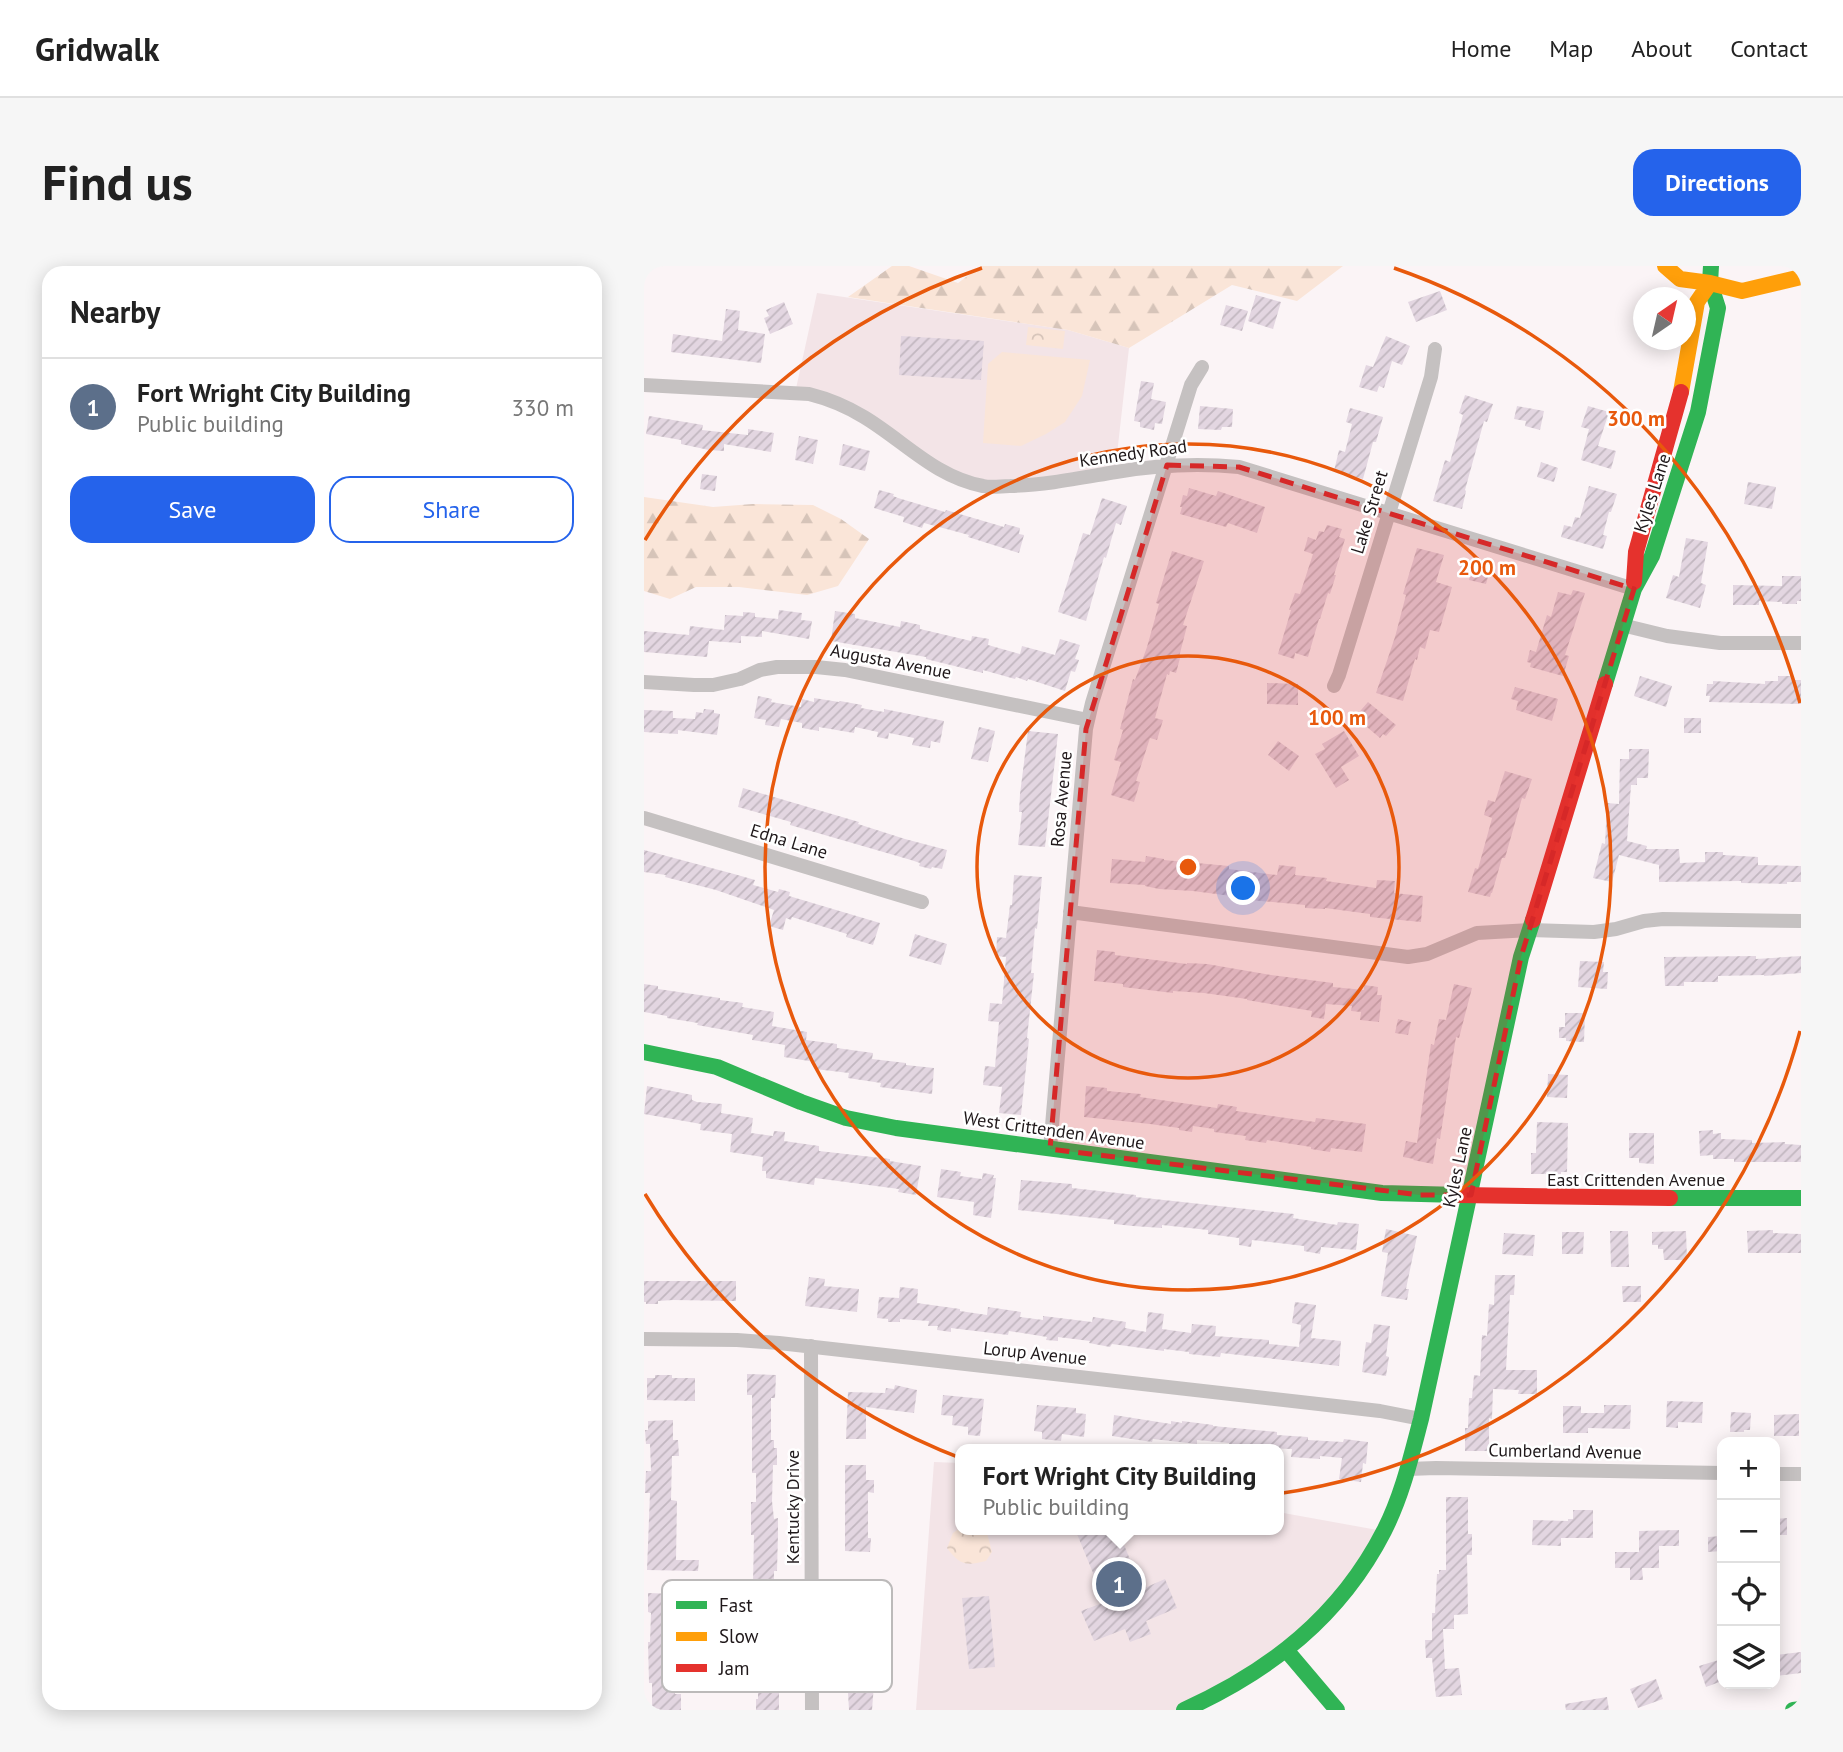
<!DOCTYPE html>
<meta charset="utf-8">
<style>
:root{--surface:#fff;--page:#f6f6f6;--text:#222;--muted:#767676;--line:#e0e0e0;--accent:#2563eb}
body{margin:0;font-family:"PT Sans",sans-serif;background:var(--page);color:var(--text)}
.controls{position:absolute;right:21px;bottom:21px;display:grid;overflow:hidden;border-radius:14px;box-shadow:0 4px 18px #0003}
.controls button{width:63px;height:63px;display:grid;place-items:center;padding:0;border:0;border-bottom:2px solid var(--line);background:var(--surface);color:var(--text);font:35px sans-serif}
.compass{position:absolute;left:989px;top:21px;width:63px;height:63px;border-radius:50%;background:var(--surface);box-shadow:0 4px 18px #0003;rotate:34deg}
.you{position:absolute;left:600px;top:623px;width:24px;height:24px;margin:-18px;border:5px solid #fff;border-radius:50%;background:#1a73e8;box-shadow:0 0 0 10px #1a73e833}
.badge{display:grid;place-items:center;width:46px;height:46px;border-radius:50%;background:var(--accent);color:#fff;font-size:23px;font-weight:700}
.pin{position:absolute;translate:-50% -50%;border:4px solid #fff;box-shadow:0 2px 7px #0006}
.popup{position:absolute;left:311px;top:1178px;width:329px;height:91px;box-sizing:border-box;display:grid;place-content:center;border-radius:14px;background:var(--surface);filter:drop-shadow(0 2px 5px #0005);font-size:23px;white-space:nowrap;color:var(--muted)}
.popup b{font-size:26px;color:var(--text)}
.popup::after{content:'';position:absolute;left:50%;top:100%;margin-left:-14px;border:14px solid transparent;border-top-color:var(--surface)}
.list{margin:0;padding:0;list-style:none}
h2{display:flex;justify-content:space-between;align-items:center;height:91px;margin:0;padding:0 28px;font-size:30px}
h2 small{font-size:23px;font-weight:400;color:var(--muted)}
.list li{display:grid;grid-template-columns:46px 1fr auto;gap:21px;align-items:center;box-sizing:border-box;height:98px;padding:0 28px;border-top:2px solid var(--line)}
.list b{display:block;font-size:26px;white-space:nowrap}
.list p{margin:0;font-size:23px;white-space:nowrap;color:var(--muted)}
.list em{font-size:23px;font-style:normal;color:var(--muted)}
.actions{display:flex;gap:14px;padding:21px 28px}
.actions a{flex:1;padding:16px 0;border:2px solid var(--accent);border-radius:21px;text-align:center;font-size:24px;color:var(--accent)}
.actions .main{background:var(--accent);color:#fff}
.icon{flex:none;width:38px;height:38px;fill:none;stroke:currentColor;stroke-width:2;stroke-linecap:round;stroke-linejoin:round}
.map{position:relative;flex:none;width:1157px;height:1444px;overflow:hidden;border-radius:21px}
header{display:flex;align-items:center;gap:42px;box-sizing:border-box;height:98px;padding:0 35px;background:var(--surface);border-bottom:2px solid var(--line)}
header strong{font-size:33px}
nav{display:flex;gap:38px;margin-inline-start:auto;font-size:24px}
.intro{display:flex;align-items:center;justify-content:space-between;box-sizing:border-box;height:168px;padding:0 42px}
h1{margin:0;font-size:49px}
.button{padding:18px 32px;border-radius:21px;background:var(--accent);color:#fff;font-size:24px;font-weight:700}
main{display:flex;gap:42px;padding:0 42px}
aside{flex:1;background:var(--surface);border-radius:21px;box-shadow:0 4px 18px #0003}
.map>svg:first-child{display:block}
.built{fill:#f3e4e7}
.forest{fill:url(#forest-firs)}
.park{fill:url(#park-crowns)}
.garden{fill:#fae5d8}
.building{fill:url(#building-hatch)}
.lines{fill:none;stroke-linecap:round;stroke-linejoin:round}
.street{stroke:#c5c1c1;stroke-width:14}
.fast{stroke:#30b455;stroke-width:16}
.slow{stroke:#ff9f0a;stroke-width:16}
.jam{stroke:#e5322d;stroke-width:16}
.marked{fill:#d62828;fill-opacity:0.2;stroke:#d62828;stroke-width:5;stroke-dasharray:14 9;stroke-linejoin:round}
.ring{fill:none;stroke:#e8590c;stroke-width:3.5}
.labels{text-anchor:middle;dominant-baseline:central;stroke-width:5;stroke-linejoin:round;paint-order:stroke}
.street-label{font-size:18px;fill:#1f181a;stroke:#fff}
.key{fill:#fff;stroke:#bcbaba;stroke-width:2}
.key-label{font-size:19px;fill:#1f181a}
.centre{fill:#e8590c;stroke:#fff;stroke-width:3.5}
.ring-label{font-size:21px;text-anchor:middle;font-weight:bold;fill:#e8590c;stroke:#fff;stroke-width:5;stroke-linejoin:round;paint-order:stroke}
</style>
<header>
<strong>Gridwalk</strong>
<nav><a>Home</a><a>Map</a><a>About</a><a>Contact</a></nav>
</header>
<div class="intro"><h1>Find us</h1><a class="button">Directions</a></div>
<main>
<aside>
<h2>Nearby<small></small></h2>
<ul class="list">
<li><span class="badge" style="background:#5c6f8a">1</span><div><b>Fort Wright City Building</b><p>Public building</p></div><em>330 m</em></li>
</ul>
<div class="actions"><a class="main">Save</a><a>Share</a></div>
</aside>
<div class="map">
<svg width="1157" height="1444" viewBox="0 0 1157 1444">
<defs>
<pattern id="forest-firs" width="22" height="20" patternUnits="userSpaceOnUse" patternTransform="scale(1.75)"><rect width="22" height="20" fill="#fae5d8"/><path d="M5 1l3.5 6h-7zM16 11l3.5 6h-7z" fill="#d6c4b9"/></pattern>
<pattern id="park-crowns" width="20" height="18" patternUnits="userSpaceOnUse" patternTransform="scale(1.75)"><rect width="20" height="18" fill="#fae5d8"/><path d="M2 6a3 3 0 1 1 6 0M12 15a3 3 0 1 1 6 0" fill="none" stroke="#d6c4b9"/></pattern>
<pattern id="building-hatch" width="6" height="6" patternUnits="userSpaceOnUse" patternTransform="scale(1.75)"><rect width="6" height="6" fill="#e3d6e1"/><path d="M-1 1l2-2M0 6l6-6M5 7l2-2" fill="none" stroke="#c2b7c0"/></pattern>
</defs>
<rect width="100%" height="100%" fill="#fbf4f6"/>
<path class="built" d="M173,27L424,64L485,82L471,206L426,215H318L221,151L151,127Z
M290,1196L316,1197V1264H634V1246L739,1265L663,1367L540,1444H272Z"/>
<path class="forest" d="M248,0H265L314,17L337,0H699L653,35L588,19L485,82L424,64L204,31Z
M0,231L69,241L109,238L169,239L197,253L225,273L194,320L163,329L95,321H52L26,333L0,325Z"/>
<path class="park" d="M384,61L421,65L419,83L382,79Z
M316,1262V1264H339L343,1267L348,1286L342,1295C321,1300 316,1299 303,1282L309,1267Z"/>
<path class="garden" d="M358,86L446,94L438,130L421,156L402,168L377,180L339,177L344,98Z"/>
<path class="building" d="M796,25L803,44L772,56L764,36Z
M612,29L637,36L629,63L604,55Z
M140,36L149,58L126,68L120,52L125,50L122,44Z
M582,39L604,45L598,65L576,59Z
M82,43L96,45L94,64L121,68L117,97L27,86L29,68L78,75Z
M257,70L340,75L337,114L255,109Z
M742,70L766,80L758,99L748,95L740,122L735,120L733,126L715,121L722,99L729,101Z
M497,115L510,117L507,133L522,136L518,158L511,157L510,164L496,161V156L490,155Z
M821,129L849,138L843,156L840,155L821,224L822,225L818,243L789,235L801,194L806,196L819,149L815,147Z
M556,140L589,143L588,161H578L577,164L554,163Z
M873,140L900,145L896,164L881,160L882,155L870,153Z
M944,140L965,146L954,180L972,185L967,203L937,194L945,163L937,161Z
M706,142L739,151L732,176H729L719,213L690,205L695,184L701,186L708,158L702,156Z
M5,150L59,159L58,164L104,169V163L130,167L127,186L80,178V185L65,184L37,178V174L2,168Z
M155,170L174,174L169,198L151,194Z
M199,178L226,185L221,205L195,199Z
M897,196L914,202L910,216L893,211Z
M58,208L73,210L71,225L56,223Z
M1104,216L1132,221L1128,243L1100,238Z
M945,220L973,228L967,246H965L959,269L963,270L959,283L917,271L920,259L928,261L931,251L936,252Z
M545,222L572,230L574,225L621,241L613,267L584,257L582,261L536,248L538,241H536L539,229L543,230Z
M235,224L250,228L249,230L254,232L301,246L302,244L360,261L361,258L376,262L375,268L380,269L375,287L324,271L325,269L280,257L278,262L259,256L260,251L230,242Z
M458,232L483,240L477,259L472,257L462,292L460,291L442,355L414,346L439,267L446,269Z
M683,259L698,263L695,271L701,273L690,309H692L686,328L684,327L676,353H675L664,391L651,387L650,393L634,388L647,344H645L651,327L656,328L669,288L660,285L664,271L672,274L675,265L680,266Z
M1042,272L1064,276L1057,317L1062,319L1056,342L1022,332L1029,309L1035,311Z
M773,282L800,289L792,316L808,321L795,366L786,364L781,383L776,381L773,394L771,393L759,435L732,427L751,371L762,329L759,328Z
M528,285L560,295L539,359L543,360L535,391L536,392L532,407L526,405L525,409L523,408L511,452L519,454L513,474L506,472L492,515L496,516L490,536L467,529L477,496L470,494L479,464L476,463L489,413L491,414L503,381L515,338L512,337Z
M828,299L846,304L842,318L825,314Z
M1138,310H1157V335H1153V338H1138V336L1115,335V339H1089V319L1138,320Z
M929,324L941,327L921,389L925,390L919,410L886,401L887,397L883,396L886,384L892,386L903,349L907,351L914,326L927,329Z
M135,344L158,347L157,354L168,355L165,373L118,365V371L97,370V377L65,375L63,391L0,386V365L45,369L46,360L80,364L81,349L99,350V346L111,347V351L134,353Z
M191,345L211,348V352L256,361L257,355L276,359V363L327,375L328,370L345,373L344,379L376,388L378,380L411,389L416,373L436,379L431,393L435,394L431,406L427,405L421,425L384,413L383,415L372,411L371,413L339,404V407L282,393V391L187,375Z
M996,410L1028,420L1022,441L990,430Z
M1134,410H1150V414H1157V438L1065,436L1066,430H1062L1063,418H1069V415L1121,418V415H1134Z
M623,417L654,418V439L623,438Z
M871,421L914,433L908,455L872,444L874,435L867,433Z
M114,430L128,433L127,436L157,441L158,433L170,436V432L195,436L196,435L218,439L217,442L240,446V443L300,455L296,477L287,475L286,482L268,479L270,472L245,467L244,473L233,471L234,466L211,461L210,467L175,461V465L158,462V457L137,453L135,461L121,459L122,454L110,452Z
M724,436L752,459L742,470L739,468L736,472L711,451Z
M60,443L70,444V447L76,448L73,469L34,464V468L0,466V444L29,445V452L51,453L52,446L59,447Z
M1040,452H1057V467H1040Z
M335,461L351,465L344,496L327,493Z
M384,465L414,468L401,581L374,579L378,546H375L376,528Z
M700,465L715,490L697,501L705,514L692,522L671,488L681,483L678,478Z
M634,475L655,490L645,505L624,489Z
M985,483H1005L1004,512H993V519H987L983,575L1003,580L1002,583H1035L1036,597L1061,596V586H1079V589L1114,591V599L1157,600V616H1143V618L1097,617V615L1015,616V599L975,589L968,616L949,612L958,577L961,578L963,537L975,538L976,493H985Z
M861,505L888,513L881,533L878,532L861,592H858L848,627H847L846,631L824,626L831,602L834,603L847,556L848,552L840,549L844,534L851,536Z
M99,522L215,556L214,558L261,573L303,584L298,603L288,601L287,603L275,600L276,597L267,594L146,559L147,556L94,541Z
M0,584L90,608L111,614L109,619L134,626L135,623L146,626L145,630L236,657L229,679L202,671L203,668L148,651L147,654L142,652L139,664L125,660L130,644L72,624L21,611L22,609L0,606Z
M502,590L520,593V594L585,600V603L633,609L635,599L652,601L651,609L683,612L682,615L732,622L733,614L751,615L750,627L779,630L777,656L726,651V648L681,642V643L661,642V639L595,633V631L549,625L515,623L501,620V619L466,617L468,593L501,596Z
M370,609L398,611L393,663L391,662L387,707H390L383,772L385,773L377,849L355,847L358,821L339,819L341,800L351,801L355,756L344,755L346,737L358,738L362,691L352,690L353,671L362,672L366,639H368Z
M271,668L303,678L297,699L265,690Z
M453,684L471,686V689L543,698V697L563,698L627,709L689,717V721L720,724V719L734,721L733,729H738L735,756L716,754L717,746L707,745L708,740L682,738L680,753L667,751L668,745L603,734V733L560,727L529,725V727L479,721V718L450,715Z
M1112,690V693L1157,690V707L1120,710V709L1074,710V716H1040V720H1021L1020,691Z
M936,695L960,696L959,706H964L963,723L934,721Z
M0,718L14,720V723L76,732V734L99,737L98,741L130,746L128,760L163,766L162,774L193,778V782L229,787L228,793L262,797V799L290,802L288,828L236,821L237,817L204,812L205,807L171,803V796L140,791L141,779L108,774L109,769L53,759L54,757L23,752V750L0,746Z
M810,718L828,722L815,772L812,771L796,873L793,872L789,898L769,894L770,893L759,891L762,875L773,877L787,778L790,779L795,753L802,754Z
M921,747H941L940,776L922,775V772H915V761H921Z
M754,753L767,756L764,769L751,767Z
M904,808L924,809L923,832L903,831Z
M3,820L48,829V834L53,836L78,838L77,847L109,852L107,867L129,870L130,865L141,866L140,875L175,880V885L246,893V895L277,900L272,929L254,926L255,923L171,912L170,919L122,912V905H118L119,891L86,886L88,868L56,864L57,858L0,848Z
M442,820L463,822V825L497,828L496,831L573,842L574,838L593,841L592,845L671,856L672,852L722,858L718,886L687,882L686,886L667,883V881L623,874L622,877L601,874L602,870L570,866V863L549,860L548,866L535,864V862L506,858L440,851Z
M893,856L924,857L923,906H917V908H887V887H892Z
M1069,864V868L1077,867V873L1108,874V877L1141,876V878L1157,879V896H1090V893H1069V889L1056,890L1055,865Z
M985,867H1010V898L995,897V892H985Z
M297,903L317,906L316,910L338,913L339,907L350,909L349,912H352L347,952L329,949L330,936L293,931Z
M377,914L428,918V922L492,929V931L650,948L649,952L693,959L694,956L715,958L712,984L677,981L676,988L660,985V980L608,974L607,981L595,979V972L564,968V964L518,959V962L489,960L470,958V954L374,944Z
M742,963L773,970L762,1023H765L763,1034L737,1030L744,987L738,986Z
M1129,964V967L1157,968V987H1104L1103,965Z
M966,965H984L985,1001H967Z
M1042,965L1043,994H1020L1019,983H1014V979H1008V966Z
M918,966H940L939,988H918Z
M860,967L891,969L889,990L858,988Z
M851,1009H871L870,1029H866L862,1104H893V1128H874L875,1124L849,1123L848,1153L845,1152V1185H821V1162H824L825,1132H828L830,1109L836,1110L838,1069L843,1070L845,1038L850,1039Z
M165,1011L181,1013L180,1020L215,1023L213,1046L161,1040Z
M0,1015H92V1035L29,1034L14,1035V1038H2V1036H0Z
M978,1020H997V1036H979Z
M256,1021L274,1023L273,1037L316,1043V1045L343,1049L344,1041L377,1046L376,1051L399,1054V1050L448,1056L449,1051L482,1056L481,1062L502,1066L504,1046L520,1048L518,1063L547,1067L548,1058L572,1060L571,1070L625,1074V1078L655,1081L657,1059L648,1057L651,1036L672,1039L667,1072L697,1075L695,1100L577,1087L576,1091L545,1088V1086L520,1083V1085L468,1078L466,1081L445,1077L446,1075L414,1071V1075L402,1074L403,1071L365,1065L364,1069L307,1062V1066L293,1064L294,1060H284L285,1055L256,1053V1056H244V1053L233,1052L235,1031L255,1032Z
M730,1058L746,1060L742,1090L745,1091L742,1110L718,1106L722,1076L727,1077Z
M103,1108L132,1109L131,1132H127V1174H130V1182H133V1199H129L128,1235L130,1253L134,1252V1268L133,1305H130V1317H109L110,1269H107V1236H112V1207H108V1129H103Z
M11,1109H28V1112H51V1135L3,1134V1112H11Z
M251,1119L273,1124L270,1147L222,1141V1173H202L204,1126L241,1127L242,1122L250,1123Z
M299,1129L340,1133L336,1170L324,1169V1161L308,1159L309,1150L297,1149Z
M1023,1135L1059,1136L1058,1157L1034,1156V1162L1022,1161Z
M393,1139L432,1142V1147L442,1148L440,1171L418,1168L417,1175L398,1173V1166L390,1165Z
M960,1139H987L986,1163L944,1162V1167H919V1140H937V1147H960Z
M1087,1146L1107,1147L1106,1164H1100V1166H1086Z
M1155,1148V1170H1130V1149Z
M470,1149L527,1158V1155L538,1157V1155L569,1159V1160L633,1166V1169L664,1171V1174L699,1176L700,1173L724,1176L722,1198L719,1197L717,1216L695,1213L698,1192L676,1190V1193L647,1191L648,1183L585,1181V1177L553,1174V1178L509,1173L508,1176L468,1170Z
M29,1154V1174H34L35,1190H28L27,1234L33,1235L32,1294H55L54,1305L3,1304L6,1227H1L2,1205H7L6,1178H2L1,1164H4V1155Z
M201,1199H222V1214H230V1227L224,1226V1272H227L226,1286L201,1285Z
M802,1231H824V1268H828V1289H823L824,1348L810,1349V1363H799L801,1403L815,1402L818,1429L792,1431L788,1392H782L781,1374H788V1347H791L793,1308H795V1304H802Z
M929,1244H949V1272H917V1280L888,1279L889,1254L924,1255V1253H929Z
M1143,1252V1269H1131V1253Z
M444,1264H474L498,1323L521,1313L533,1342L502,1355L507,1368L486,1376L481,1363L450,1375L437,1345L461,1336L433,1268Z
M1035,1264V1280H1015V1302H998L999,1314H986V1302H971V1286H995V1265Z
M1078,1270V1285L1064,1286V1271Z
M202,1313L242,1314V1349H246V1362L201,1361Z
M4,1327L31,1328L30,1354H33V1375H36V1389H29L31,1428H37V1444H8V1417H5L4,1376H6L7,1347L4,1346Z
M345,1330L351,1401L325,1403L318,1332Z
M133,1337L134,1358H131V1384H135V1444H112V1433H114V1372H109V1365L100,1366L99,1349L109,1348V1338Z
M1157,1386V1407L1131,1410V1389Z
M224,1391L225,1418H230L228,1444H205L202,1392Z
M1078,1393V1415L1062,1421L1055,1400Z
M1012,1413L1019,1433L994,1442L986,1423Z
M963,1431L965,1444H922L921,1438Z"/>
<g class="lines">
<path class="street" d="M0,119L165,128C185,133 202,140 220,151C260,175 291,211 339,220C348,222 357,220 366,220C402,219 436,212 472,206C514,199 553,197 595,201L990,323
M978,359L1023,370L1076,377H1157
M0,416L50,419H69L96,413L116,404L133,401H172L201,404L444,454
M690,420L695,409L787,111L791,83
M0,552L278,636
M426,646L764,691L783,688L833,667L886,664L950,666L972,663L1000,655L1019,653L1157,655
M406,883L442,463L448,437L547,119L558,101
M0,1073L93,1074L135,1077L736,1145L777,1153
M167,1080L168,1444
M764,1203L792,1202L1078,1207
M1131,1208H1157"/>
<path class="fast" d="M961,418L990,323L1008,290L1054,146L1074,42L1066,17L1067,0
M0,786L73,801L157,836L202,852L252,862L738,927L816,929
M1026,932H1157
M643,1385L693,1444
M540,1444C626,1405 696,1351 740,1265C758,1230 767,1191 777,1153L877,691L889,654
M1149,1444L1157,1443"/>
<path class="slow" d="M1021,0L1036,13L1066,17L1098,25L1157,11
M1037,126L1053,36L1066,17"/>
<path class="jam" d="M990,316L992,286L1037,126
M889,654L961,418
M816,929L1026,932"/>
</g>
<path class="marked" d="M523,199L595,201L990,323L877,691L827,929H776L406,883L442,463Z"/>
<g class="ring">
<circle cx="544" cy="601" r="211"/>
<circle cx="544" cy="601" r="423"/>
<path d="M1156 765A634 634 0 0 1 1 928M1 274A634 634 0 0 1 338 2M750 2A634 634 0 0 1 1156 437"/>
</g>
<g class="labels">
<g class="street-label">
<text transform="translate(489 187) rotate(-8)">Kennedy Road</text>
<text transform="translate(1008 227) rotate(-72)">Kyles Lane</text>
<text transform="translate(725 246) rotate(-73)">Lake Street</text>
<text transform="translate(247 395) rotate(11)">Augusta Avenue</text>
<text transform="translate(417 533) rotate(-85)">Rosa Avenue</text>
<text transform="translate(145 575) rotate(17)">Edna Lane</text>
<text transform="translate(410 864) rotate(8)">West Crittenden Avenue</text>
<text transform="translate(813 901) rotate(-78)">Kyles Lane</text>
<text x="992" y="913">East Crittenden Avenue</text>
<text transform="translate(391 1087) rotate(6)">Lorup Avenue</text>
<text transform="translate(921 1185) rotate(1)">Cumberland Avenue</text>
<text transform="translate(148 1241) rotate(-90)">Kentucky Drive</text>
</g>
</g>
<rect x="18" y="1314" width="230" height="112" rx="10" class="key"/>
<rect x="32" y="1335" width="31" height="8" fill="#30b455"/>
<rect x="32" y="1366" width="31" height="9" fill="#ff9f0a"/>
<rect x="32" y="1398" width="31" height="8" fill="#e5322d"/>
<g class="key-label">
<text x="75" y="1346">Fast</text>
<text x="75" y="1377">Slow</text>
<text x="75" y="1409">Jam</text>
</g>
<circle cx="544" cy="601" r="10" class="centre"/>
<g class="ring-label">
<text x="992" y="160">300 m</text>
<text x="843" y="309">200 m</text>
<text x="693" y="459">100 m</text>
</g>
</svg>
<div class="controls">
<button>+</button>
<button>−</button>
<button><svg class="icon" aria-label="locate" viewBox="0 0 24 24"><circle cx="12" cy="12" r="6"/><path d="M12 2v4M12 18v4M2 12h4M18 12h4"/></svg></button>
<button><svg class="icon" aria-label="layers" viewBox="0 0 24 24"><path d="M12 4l9 5-9 5-9-5zM3 14l9 5 9-5"/></svg></button>
</div>
<svg class="compass" viewBox="-18 -18 36 36"><path d="M0-13l5 13h-10z" fill="#e53935"/><path d="M0 13l5-13h-10z" fill="#767676"/></svg>
<div class="you"></div>
<div class="pin badge" style="left:475px;top:1318px;background:#5c6f8a">1</div>
<div class="popup"><b>Fort Wright City Building</b>Public building</div>
</div>
</main>
